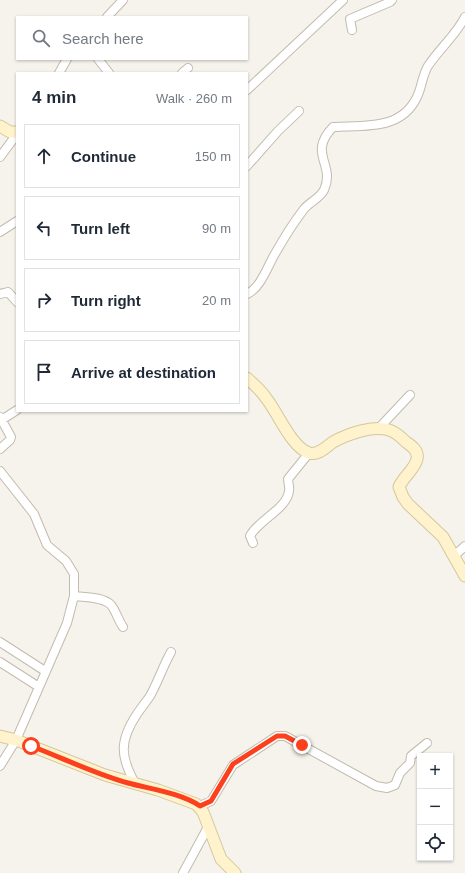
<!DOCTYPE html>
<meta charset="utf-8">
<style>
:root{--surface:#fff;--page:#f2f2f3;--text:#1f2937;--muted:#747a83;--line:#e0e1e3}
body{margin:0;font-family:Helvetica,sans-serif;background:var(--page);color:var(--text)}
.controls{position:absolute;right:12px;bottom:12px;display:grid;overflow:hidden;border-radius:0px;box-shadow:0 1px 3px #0004}
.controls button{width:36px;height:36px;display:grid;place-items:center;padding:0;border:0;border-bottom:1px solid var(--line);background:var(--surface);color:var(--text);font:20px sans-serif}
.stop{position:absolute;width:12px;height:12px;margin:-9px;border:3px solid #fc3f1d;border-radius:50%;background:#fff}
.stop.end{background:#fc3f1d;border-color:#fff;box-shadow:0 1px 4px #0008}
.list{margin:0;padding:0;list-style:none}
h2{display:flex;justify-content:space-between;align-items:center;height:52px;margin:0;padding:0 16px;font-size:17px}
h2 small{font-size:13px;font-weight:400;color:var(--muted)}
.list li{display:grid;grid-template-columns:26px 1fr auto;gap:12px;align-items:center;box-sizing:border-box;height:64px;margin:0 8px 8px;padding:0 8px;border:1px solid var(--line);border-radius:0px}
.list b{display:block;font-size:15px;white-space:nowrap}
.list em{font-size:13px;font-style:normal;color:var(--muted)}
.icon{flex:none;width:22px;height:22px;fill:none;stroke:currentColor;stroke-width:2;stroke-linecap:round;stroke-linejoin:round}
.map{position:relative;flex:none;width:465px;height:873px;overflow:hidden}
.search{position:absolute;background:var(--surface);box-shadow:0 1px 3px #0004;left:16px;top:16px;width:232px;height:44px;display:flex;align-items:center;gap:10px;box-sizing:border-box;padding:0 14px;border-radius:0px;color:var(--muted);font-size:15px}
.panel{position:absolute;background:var(--surface);box-shadow:0 1px 3px #0004;left:16px;top:72px;width:232px;height:340px;border-radius:0px}
.map>svg:first-child{display:block}
.lines{fill:none;stroke-linecap:round;stroke-linejoin:round}
.street-casing{stroke:#c2bbae;stroke-width:10}
.secondary-casing{stroke:#d6c79b;stroke-width:13}
.street{stroke:#fff;stroke-width:8}
.secondary{stroke:#fff3cd;stroke-width:11}
.route{stroke:#fc3f1d;stroke-width:5}
</style>
<div class="map">
<svg width="465" height="873" viewBox="0 0 465 873">
<rect width="100%" height="100%" fill="#f6f3ec"/>
<g class="lines">
<defs>
<path id="street" d="M107,17L123,0
M352,30L350,19L390,2L392,0
M98,59L109,73
M59,73L67,59
M182,73L188,68
M247,90L343,0
M0,157L17,134
M247,166L278,131L299,111
M0,232L17,221
M0,294L8,292L17,302
M247,294C261,288 268,265 276,252C284,238 294,222 304,209C310,202 320,198 324,190C336,164 307,154 333,127C363,125 401,131 417,97C422,87 422,76 428,66C440,48 456,35 465,17
M0,417L11,437L10,440L0,449
M0,421L17,410
M378,429L410,395
M0,471L34,514L47,545L66,561L74,574V596L67,623L16,740L0,766
M253,543L250,536C258,520 287,509 289,491C290,488 288,482 288,479L309,453
M454,556L465,546
M74,596C84,597 104,597 111,605C116,611 118,620 123,627
M0,642L45,671
M0,662L39,687
M136,785C120,757 119,741 137,714C141,708 146,702 150,696C158,682 163,666 171,652
M200,806L211,801L233,765L277,736H285L376,786L387,788L395,785L400,773L410,763L411,756L427,743
M183,873L208,827"/>
<path id="secondary" d="M0,126L10,132H17
M247,378C253,384 261,390 266,398C277,411 291,447 309,453C318,456 326,447 333,442C348,434 372,425 389,430C396,432 401,437 406,442C412,446 419,451 417,459C415,469 403,477 399,487L403,497L408,504L443,537L465,576
M0,736L16,740L105,775L158,790L196,804L203,812L221,859L235,873"/>
</defs>
<use href="#street" class="street-casing"/>
<use href="#secondary" class="secondary-casing"/>
<use href="#street" class="street"/>
<use href="#secondary" class="secondary"/>
</g>
<g class="lines">
<path class="route" d="M31,746C63,758 95,774 128,783C150,789 181,793 200,806L211,801L233,764L277,736H285L302,745"/>
</g>
</svg>
<div class="controls">
<button>+</button>
<button>−</button>
<button><svg class="icon" aria-label="locate" viewBox="0 0 24 24"><circle cx="12" cy="12" r="6"/><path d="M12 2v4M12 18v4M2 12h4M18 12h4"/></svg></button>
</div>
<div class="stop" style="left:31px;top:746px"></div>
<div class="stop end" style="left:302px;top:745px"></div>
<div class="search"><svg class="icon" aria-label="search" viewBox="0 0 24 24"><circle cx="10" cy="10" r="6"/><path d="M15 15l6 6"/></svg>Search here</div>
<section class="panel">
<h2>4 min<small>Walk · 260 m</small></h2>
<ul class="list">
<li><svg class="icon" aria-label="ahead" viewBox="0 0 24 24"><path d="M12 20V5M6 11l6-6 6 6"/></svg><div><b>Continue</b></div><em>150 m</em></li>
<li><svg class="icon" aria-label="left" viewBox="0 0 24 24"><path d="M17 20v-9H6M10 6l-5 5 5 5"/></svg><div><b>Turn left</b></div><em>90 m</em></li>
<li><svg class="icon" aria-label="right" viewBox="0 0 24 24"><path d="M7 20v-9h11M14 6l5 5-5 5"/></svg><div><b>Turn right</b></div><em>20 m</em></li>
<li><svg class="icon" aria-label="arrive" viewBox="0 0 24 24"><path d="M6 21V4h12l-3 4 3 4H6"/></svg><div><b>Arrive at destination</b></div></li>
</ul>
</section>
</div>
